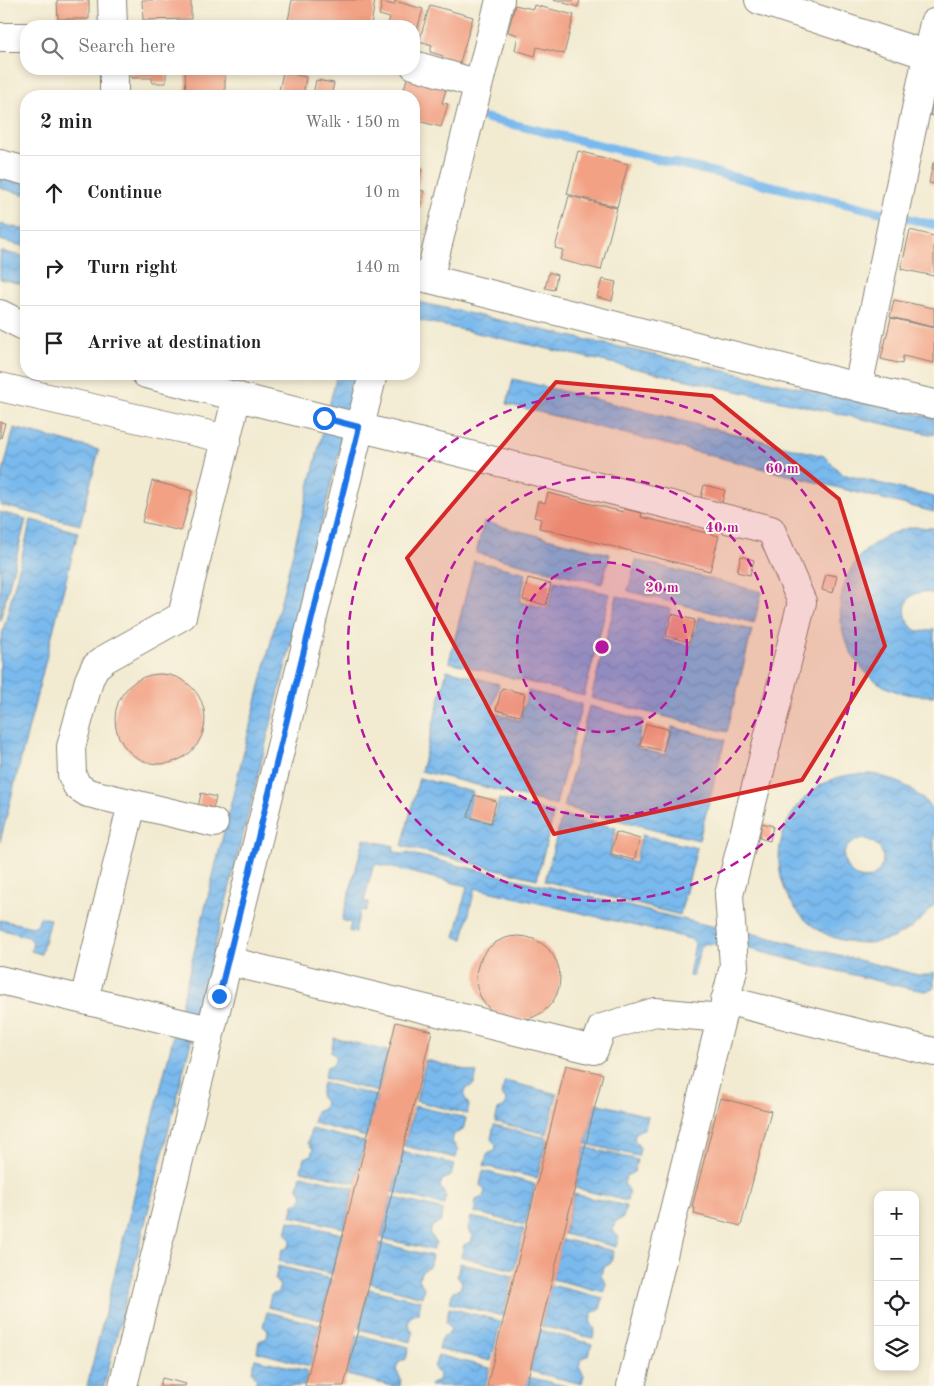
<!DOCTYPE html>
<meta charset="utf-8">
<style>
:root{--surface:#fff;--page:#f6f6f6;--text:#202124;--muted:#757577;--line:#e0e0e0}
body{margin:0;font-family:"Old Standard TT",serif;background:var(--page);color:var(--text)}
.controls{position:absolute;right:15px;bottom:15px;display:grid;overflow:hidden;border-radius:10px;box-shadow:0 2px 8px #0003}
.controls button{width:45px;height:45px;display:grid;place-items:center;padding:0;border:0;border-bottom:1px solid var(--line);background:var(--surface);color:var(--text);font:25px sans-serif}
.stop{position:absolute;width:15px;height:15px;margin:-11px;border:4px solid #1a73e8;border-radius:50%;background:#fff}
.stop.end{background:#1a73e8;border-color:#fff;box-shadow:0 1px 5px #0008}
.list{margin:0;padding:0;list-style:none}
h2{display:flex;justify-content:space-between;align-items:center;height:65px;margin:0;padding:0 20px;font-size:21px}
h2 small{font-size:16px;font-weight:400;color:var(--muted)}
.list li{display:grid;grid-template-columns:32px 1fr auto;gap:15px;align-items:center;box-sizing:border-box;height:75px;padding:0 20px;border-top:1px solid var(--line)}
.list b{display:block;font-size:19px;white-space:nowrap}
.list em{font-size:16px;font-style:normal;color:var(--muted)}
.icon{flex:none;width:28px;height:28px;fill:none;stroke:currentColor;stroke-width:2;stroke-linecap:round;stroke-linejoin:round}
.map{position:relative;flex:none;width:934px;height:1386px;overflow:hidden}
.search{position:absolute;background:var(--surface);box-shadow:0 2px 8px #0003;left:20px;top:20px;width:400px;height:55px;display:flex;align-items:center;gap:12px;box-sizing:border-box;padding:0 18px;border-radius:20px;color:var(--muted);font-size:19px}
.panel{position:absolute;background:var(--surface);box-shadow:0 2px 8px #0003;left:20px;top:90px;width:400px;height:290px;border-radius:20px}
.map>svg:first-child{display:block}
.water{fill:url(#water-waves);stroke:#4a6a84;fill-rule:evenodd}
.lines{fill:none;stroke-linecap:round;stroke-linejoin:round}
.stream{stroke:#79b9ed;stroke-width:9}
.building{fill:#f2a184}
.minor-casing{stroke:#878477;stroke-width:30}
.minor{stroke:#fff;stroke-width:28}
.route{stroke:#1a73e8;stroke-width:6}
.marked{fill:#d62828;fill-opacity:0.2;stroke:#d62828;stroke-width:4;stroke-linejoin:round}
.ring{fill:none;stroke:#b5179e;stroke-width:2.5;stroke-dasharray:9 6}
.centre{fill:#b5179e;stroke:#fcf5e5;stroke-width:2.5}
.ring-label{font-size:15px;text-anchor:middle;font-weight:bold;fill:#b5179e;stroke:#fcf5e5;stroke-width:4;stroke-linejoin:round;paint-order:stroke}
</style>
<div class="map">
<svg width="934" height="1386" viewBox="0 0 934 1386">
<defs>
<pattern id="water-waves" width="16" height="10" patternUnits="userSpaceOnUse" patternTransform="scale(1.25)"><rect width="16" height="10" fill="#79b9ed"/><path d="M0 5q4-4 8 0t8 0" fill="none" stroke="#689ecb"/></pattern>
</defs>
<rect width="100%" height="100%" fill="#fcf5e5"/>
<filter id="ink" filterUnits="userSpaceOnUse"><feTurbulence type="fractalNoise" baseFrequency=".02" numOctaves="2"/><feDisplacementMap in="SourceGraphic" scale="10" xChannelSelector="R" yChannelSelector="G"/><feConvolveMatrix kernelMatrix="1 2 1 2 8 2 1 2 1" color-interpolation-filters="sRGB"/></filter>
<filter id="wash" filterUnits="userSpaceOnUse"><feTurbulence type="fractalNoise" baseFrequency=".0096" numOctaves="4" result="noise"/><feDisplacementMap in="SourceGraphic" scale="20" xChannelSelector="R" yChannelSelector="G"/><feGaussianBlur stdDeviation="1.12" result="paint"/><feColorMatrix in="noise" values="0 0 0 0 0 0 0 0 0 0 0 0 0 0 0 0 0 1.4 0 .05"/><feComposite in="paint" operator="in"/></filter>
<g filter="url(#wash)">
<rect width="100%" height="100%" fill="#f2ebd2"/>
<path class="water" d="M0,175L26,181V195L0,188Z
M0,224L26,230V247L0,240Z
M0,251L26,257V285L0,279Z
M414,301L934,418V435L414,319Z
M337,374H359L104,1386H87Z
M513,379L824,456L842,474L934,497V512L507,404Z
M14,428L99,450L80,525L0,505V484Z
M0,512L26,519L0,621Z
M31,520L78,532L0,842V643Z
M484,522L610,554L602,584L476,553Z
M913,527L934,528V594C891,580 901,647 934,628V696C915,696 895,694 879,683C829,650 826,574 878,541C889,533 901,530 913,527Z
M636,560L762,592L754,623L628,591Z
M474,561L526,573L520,602L548,608L555,581L610,594L584,696L449,662Z
M617,596L670,609L663,639L691,646L698,617L752,630L727,732L591,698Z
M447,670L499,684L492,712L520,720L528,691L582,704L556,805L421,771Z
M589,706L643,720L637,748L665,755L672,727L725,740L699,840L564,807Z
M872,774C900,780 915,789 934,811V905C917,927 895,942 867,943C793,944 753,863 798,806C807,794 820,784 834,779C846,774 859,774 872,774ZM866,839C879,843 888,855 880,869C860,901 818,844 866,839Z
M419,778L473,792L467,818L492,825L499,799L554,813L537,879L402,846Z
M562,815L616,828L609,856L635,863L642,835L697,848L680,915L545,881Z
M364,839L394,846L393,851L401,854L407,853L719,928L747,932L918,975H929L934,972V989L925,991L898,986L749,949C738,948 711,942 703,944L701,947L693,976H689L695,943L691,939L475,888L463,939L455,937L467,886L377,864L373,867L364,901L369,902L366,911L360,910L355,933L349,931L351,923L342,920Z
M40,917L50,919L41,954L31,951L33,942L28,937L0,929V920L33,927L38,924Z
M334,1038L388,1051L378,1092L324,1078L327,1067L334,1064L336,1057L331,1052Z
M426,1060L477,1073L474,1084L466,1089L464,1096L469,1105L467,1114L416,1101Z
M505,1081L557,1094L547,1134L495,1122L498,1110L505,1107L506,1100L501,1094Z
M323,1083L377,1096L366,1137L313,1123L316,1112L323,1109L325,1102L320,1096Z
M596,1103L648,1116L645,1128L636,1132L634,1139L640,1148L638,1156L586,1144Z
M415,1106L466,1118L463,1130L454,1134L452,1141L458,1150L456,1158L404,1146Z
M494,1125L547,1138L537,1178L484,1166L487,1154L495,1151L496,1145L491,1139Z
M311,1129L365,1142L355,1183L301,1170L304,1158L311,1155L313,1149L308,1143Z
M585,1147L637,1160L634,1172L626,1176L624,1184L629,1192L627,1201L575,1188Z
M403,1152L454,1164L451,1176L442,1180L440,1187L446,1196L444,1205L393,1192Z
M483,1171L535,1184L525,1225L474,1212L476,1200L483,1197L485,1191L480,1185Z
M301,1175L354,1188L344,1228L291,1216L294,1204L301,1201L303,1195L298,1188Z
M574,1194L626,1206L623,1218L615,1222L613,1230L618,1238L616,1247L564,1234Z
M391,1197L443,1210L441,1222L432,1226L430,1234L436,1242L433,1250L381,1238Z
M471,1217L524,1229L514,1270L461,1257L464,1245L471,1242L473,1236L468,1230Z
M289,1221L342,1234L332,1274L279,1261L282,1250L289,1247L291,1240L286,1234Z
M562,1239L614,1251L611,1263L603,1268L601,1275L606,1283L604,1292L552,1279Z
M380,1243L432,1256L429,1267L421,1272L419,1279L424,1288L422,1297L370,1283Z
M460,1263L513,1276L503,1316L450,1303L453,1291L460,1289L462,1282L457,1276Z
M278,1266L331,1279L321,1320L268,1307L271,1295L278,1292L280,1286L275,1280Z
M551,1285L603,1298L600,1309L592,1313L590,1321L595,1330L593,1338L541,1326Z
M369,1289L421,1301L418,1313L410,1317L408,1325L413,1333L411,1342L359,1329Z
M449,1308L501,1321L491,1361L439,1349L442,1337L449,1334L451,1328L446,1322Z
M267,1312L320,1325L310,1366L257,1352L259,1341L267,1338L268,1331L263,1326Z
M540,1330L592,1344L589,1355L581,1359L579,1366L584,1375L582,1384L530,1371Z
M357,1335L409,1347L406,1359L398,1363L396,1370L401,1379L400,1386H392L347,1375Z
M438,1355L490,1368L485,1386H430L431,1384L438,1381L439,1374L434,1368Z
M255,1359L308,1371L304,1386H251L255,1384L257,1378L252,1372Z
M528,1377L566,1386H526Z"/>
<g class="lines">
<path class="stream" d="M486,118L885,213
M906,218L934,225"/>
</g>
<g id="blocks">
<path class="building" d="M57,0H89V19H58Z
M142,0H191V19L143,20Z
M292,0H375L371,26H321L288,21Z
M553,0H580L578,7Z
M395,1L423,9L415,37L414,36V26H387L390,18L379,15L382,2L394,5Z
M430,5L473,17L458,69L441,64L443,56L430,52L432,45L419,41Z
M515,5L533,9L534,5L574,15L564,54L537,47L535,56L515,50L518,35L508,32Z
M37,69H64V70L37,71Z
M131,69H166V83H152V78H132Z
M185,69L225,70V96H186Z
M283,72L306,77L303,96H278Z
M408,75L447,86L442,103L448,104L441,127L414,120V96H402Z
M316,80L334,83L331,96H307V93L313,95Z
M157,93H178V96H157Z
M933,102H934V116L930,115Z
M578,151L628,164L617,207L567,194Z
M933,163H934V184L929,183Z
M414,165L422,167L418,186L414,185Z
M414,189L424,191L421,208L414,207Z
M569,196L617,208L601,270L560,260L563,250L555,248Z
M910,230L934,236V276L901,269Z
M549,272L557,275L554,290L545,288Z
M602,279L616,282L612,301L597,297Z
M894,300L934,308V327L890,317Z
M891,318L934,328V363L903,356L902,364L881,359Z
M0,422L5,423L1,438H0Z
M152,481L192,491L181,531L142,522Z
M704,485L725,490L722,503L701,498Z
M548,493L623,512L624,509L642,513L641,517L719,536L710,571L539,528L541,519L534,517L538,501L545,503Z
M741,556L754,560L750,575L737,572Z
M826,574L837,576L833,593L822,590Z
M528,578L551,584L546,605L523,600Z
M672,614L695,620L689,642L666,636Z
M115 719a45 45 0 1 1 90 0a45 45 0 1 1-90 0Z
M502,688L525,694L520,716L496,710Z
M646,724L669,729L663,751L640,745Z
M201,793L216,797L212,812L198,808Z
M474,795L496,801L491,823L468,817Z
M762,823L773,826L770,841L759,838Z
M616,832L640,839L634,860L611,854Z
M476 978a42 42 0 1 1 84 0a42 42 0 1 1-84 0Z
M396,1022L432,1031L344,1386H305Z
M566,1065L603,1074L526,1386H487Z
M720,1098L771,1111L741,1226L694,1214L695,1208L692,1207Z
M162,1378L186,1384L185,1386H160Z"/>
</g>
</g>
<g filter="url(#ink)">
<use href="#blocks" fill-opacity="0" stroke="#878477" stroke-width="1"/>
<g class="lines">
<defs>
<path id="minor" d="M112,0L113,26
M759,0L934,57
M0,37H26
M414,65L478,84
M114,69V96
M0,164L26,171
M414,275L858,387L934,404
M429,279L500,0
M0,314L26,327
M146,374L771,530L802,602L729,895L734,966L631,1386
M0,387L227,439
M858,387L934,23
M214,823L88,793L77,786L72,775L71,747L89,680L95,667L105,659L182,616L237,396
M228,961L594,1050L602,1028L655,1012L721,1018
M0,980L210,1030
M84,1000L132,804
M725,1000L934,1052
M123,1386L373,374"/>
</defs>
<use href="#minor" class="minor-casing"/>
<use href="#minor" class="minor"/>
</g>
</g>
<g class="lines" filter="url(#ink)">
<path class="route" d="M219,996L359,427L324,418"/>
</g>
<path class="marked" d="M556,382L712,396L839,499L885,646L802,780L554,834L484,700L407,558Z"/>
<circle cx="602" cy="647" r="85" fill="#b5179e" fill-opacity=".12"/>
<g class="ring">
<circle cx="602" cy="647" r="85"/>
<circle cx="602" cy="647" r="170"/>
<circle cx="602" cy="647" r="254"/>
</g>
<circle cx="602" cy="647" r="8" class="centre"/>
<g class="ring-label">
<text x="782" y="473">60 m</text>
<text x="722" y="532">40 m</text>
<text x="662" y="592">20 m</text>
</g>
</svg>
<div class="controls">
<button>+</button>
<button>−</button>
<button><svg class="icon" aria-label="locate" viewBox="0 0 24 24"><circle cx="12" cy="12" r="6"/><path d="M12 2v4M12 18v4M2 12h4M18 12h4"/></svg></button>
<button><svg class="icon" aria-label="layers" viewBox="0 0 24 24"><path d="M12 4l9 5-9 5-9-5zM3 14l9 5 9-5"/></svg></button>
</div>
<div class="stop" style="left:324px;top:418px"></div>
<div class="stop end" style="left:219px;top:996px"></div>
<div class="search"><svg class="icon" aria-label="search" viewBox="0 0 24 24"><circle cx="10" cy="10" r="6"/><path d="M15 15l6 6"/></svg>Search here</div>
<section class="panel">
<h2>2 min<small>Walk · 150 m</small></h2>
<ul class="list">
<li><svg class="icon" aria-label="ahead" viewBox="0 0 24 24"><path d="M12 20V5M6 11l6-6 6 6"/></svg><div><b>Continue</b></div><em>10 m</em></li>
<li><svg class="icon" aria-label="right" viewBox="0 0 24 24"><path d="M7 20v-9h11M14 6l5 5-5 5"/></svg><div><b>Turn right</b></div><em>140 m</em></li>
<li><svg class="icon" aria-label="arrive" viewBox="0 0 24 24"><path d="M6 21V4h12l-3 4 3 4H6"/></svg><div><b>Arrive at destination</b></div></li>
</ul>
</section>
</div>
